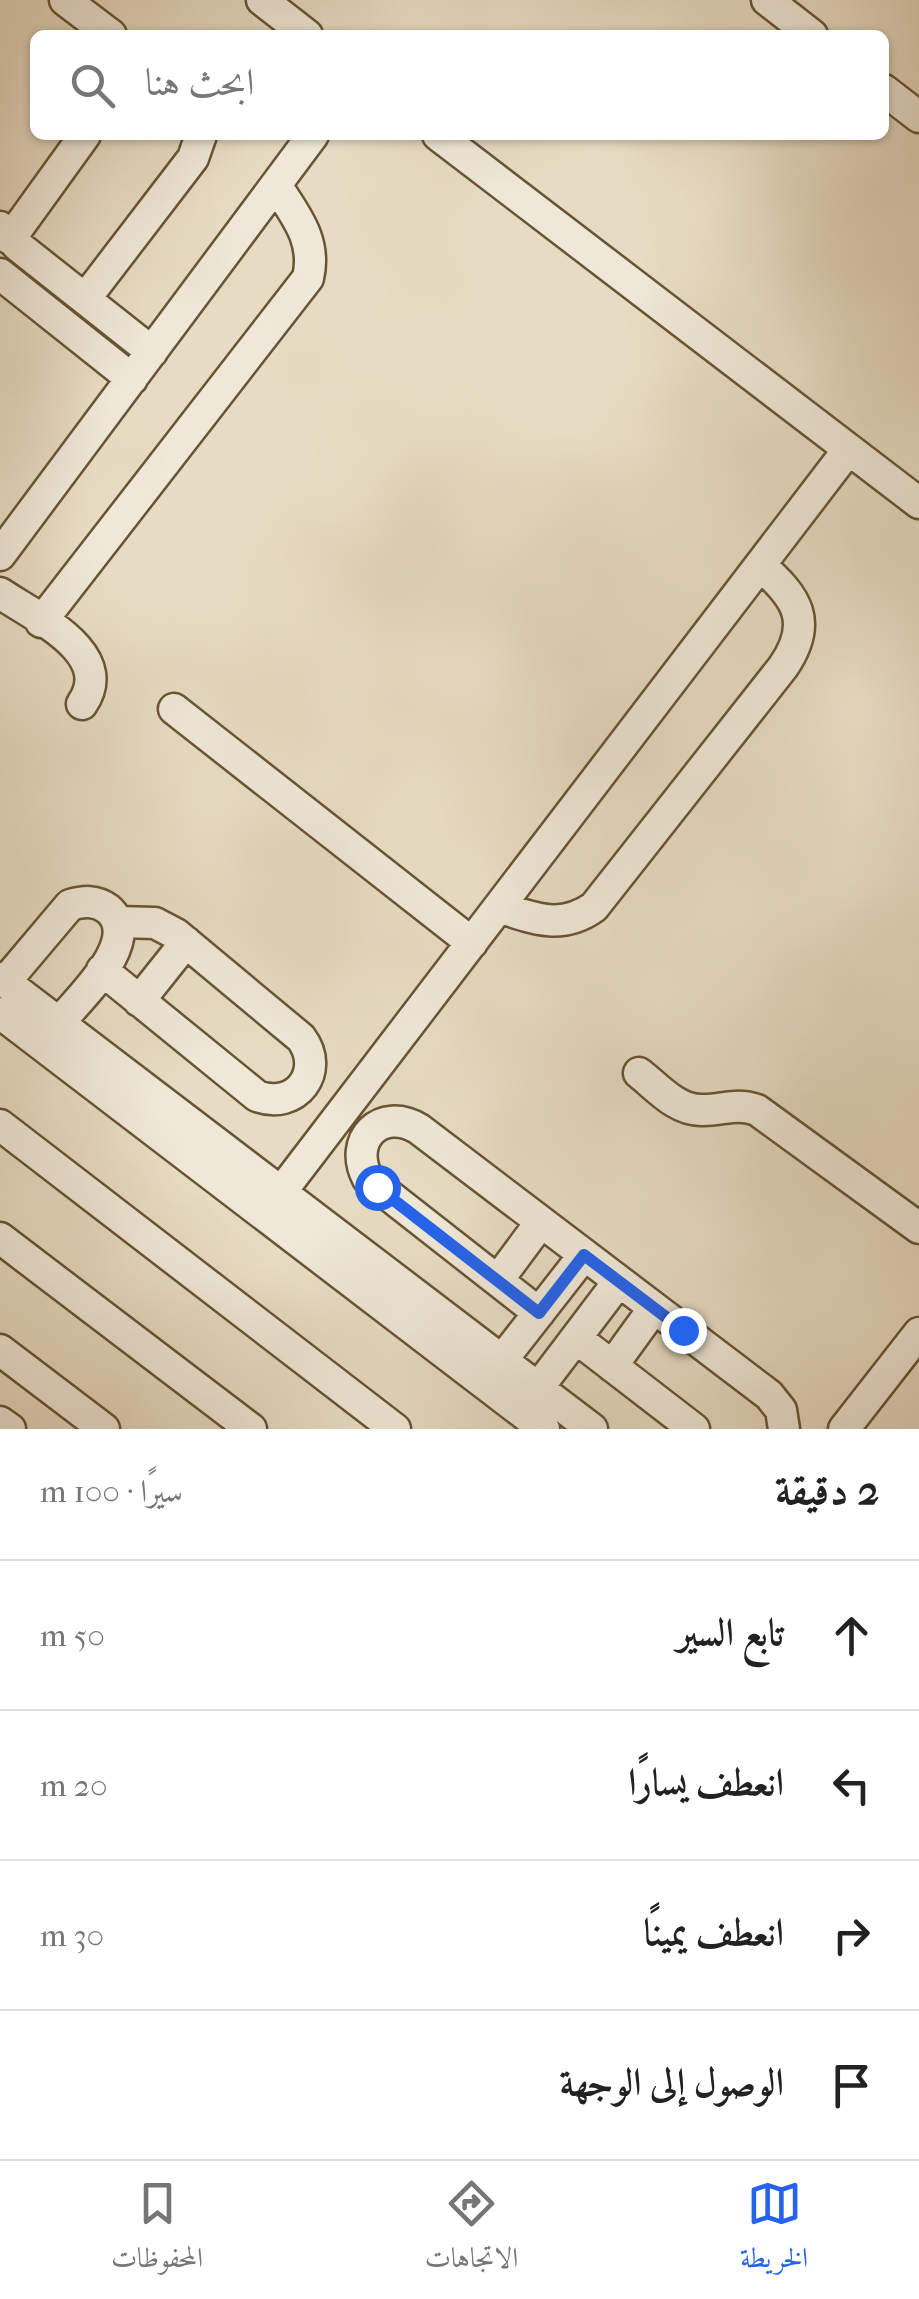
<!DOCTYPE html>
<html lang="ar">
<meta charset="utf-8">
<style>
:root{--surface:#fff;--page:#f6f6f6;--text:#222;--muted:#767676;--line:#e0e0e0;--accent:#2563eb}
body{margin:0;font-family:"IM FELL French Canon",Amiri,serif;background:var(--page);color:var(--text);direction:rtl}
.stop{position:absolute;width:30px;height:30px;margin:-22px;border:8px solid #2563eb;border-radius:50%;background:#fff}
.stop.end{background:#2563eb;border-color:#fff;box-shadow:0 2px 10px #0008}
.list{margin:0;padding:0;list-style:none}
h2{display:flex;justify-content:space-between;align-items:center;height:130px;margin:0;padding:0 40px;font-size:42px}
h2 small{font-size:32px;font-weight:400;color:var(--muted)}
.list li{display:grid;grid-template-columns:65px 1fr auto;gap:30px;align-items:center;box-sizing:border-box;height:150px;padding:0 40px;border-top:2px solid var(--line)}
.list b{display:block;font-size:38px;white-space:nowrap}
.list em{font-size:32px;font-style:normal;color:var(--muted)}
.icon{flex:none;width:55px;height:55px;fill:none;stroke:currentColor;stroke-width:2;stroke-linecap:round;stroke-linejoin:round}
.map{position:relative;flex:none;width:919px;height:1429px;overflow:hidden;direction:ltr}
.search{position:absolute;background:var(--surface);box-shadow:0 2px 8px #0004;left:30px;right:30px;top:30px;height:110px;display:flex;align-items:center;gap:25px;box-sizing:border-box;padding:0 35px;border-radius:15px;color:var(--muted);font-size:38px}
.sheet{height:730px;background:var(--surface)}
nav{display:flex;justify-content:space-around;align-items:center;box-sizing:border-box;height:140px;border-top:2px solid var(--line);background:var(--surface);font-size:28px;color:var(--muted)}
nav a{display:grid;justify-items:center;gap:5px}
nav .on{color:var(--accent)}
.map>svg:first-child{display:block}
.lines{fill:none;stroke-linecap:round;stroke-linejoin:round}
.minor-casing{stroke:#685434;stroke-width:35}
.minor{stroke:#efe8d8;stroke-width:30}
.route{stroke:#2563eb;stroke-width:12}
</style>
<div class="map">
<svg width="919" height="1429" viewBox="0 0 919 1429">
<rect width="100%" height="100%" fill="#e7dcc3"/>
<filter id="stains"><feTurbulence type="fractalNoise" baseFrequency=".002" numOctaves="4"/><feColorMatrix values="0 0 0 0 .2 0 0 0 0 .09 0 0 0 0 .02 0 0 0 .5 -.17"/></filter>
<radialGradient id="worn" r=".72"><stop offset=".6" stop-color="#630" stop-opacity="0"/><stop offset="1" stop-color="#630" stop-opacity=".3"/></radialGradient>
<g class="lines">
<defs>
<path id="minor" d="M65,0L111,35
M262,0L307,35
M767,0L812,35
M884,90L919,117
M438,135L919,503
M0,227L18,246L152,352
M10,239L85,135
M0,274L132,379
M85,299L193,158L201,135
M0,555L313,135
M0,593C35,617 117,653 82,704
M41,622L308,278C317,240 295,215 276,185
M174,709L472,943
M499,907C534,919 562,930 594,907L783,667C814,622 797,597 760,565
M102,970L257,1096C296,1111 326,1071 301,1038L176,934L155,923L118,922
M0,978L592,1429
M5,982L70,905C84,901 96,900 108,909C144,940 79,998 59,1023
M139,1001L186,942
M0,1013L544,1429
M639,1073C657,1087 676,1110 701,1110C722,1111 735,1102 757,1110L919,1228
M0,1125L395,1429
M281,1192L848,450
M0,1238L251,1429
M498,1280L541,1222
M539,1313L368,1179C347,1140 381,1106 419,1129L769,1395L781,1410L784,1429
M576,1338L694,1429
M0,1350L104,1429
M502,1360L584,1255
M612,1366L654,1308
M538,1388L619,1281
M0,1422L10,1429
M844,1429L919,1333"/>
</defs>
<use href="#minor" class="minor-casing"/>
<use href="#minor" class="minor"/>
</g>
<g class="lines">
<path class="route" d="M377,1187L539,1313L584,1255L683,1330"/>
</g>
<rect width="100%" height="100%" filter="url(#stains)"/>
<rect width="100%" height="100%" fill="url(#worn)"/>
</svg>
<div class="stop" style="left:377px;top:1187px"></div>
<div class="stop end" style="left:683px;top:1330px"></div>
<div class="search"><svg class="icon" aria-label="search" viewBox="0 0 24 24"><circle cx="10" cy="10" r="6"/><path d="M15 15l6 6"/></svg>ابحث هنا</div>
</div>
<section class="sheet">
<h2>2 دقيقة<small>سيرًا · 100 m</small></h2>
<ul class="list">
<li><svg class="icon" aria-label="ahead" viewBox="0 0 24 24"><path d="M12 20V5M6 11l6-6 6 6"/></svg><div><b>تابع السير</b></div><em>50 m</em></li>
<li><svg class="icon" aria-label="left" viewBox="0 0 24 24"><path d="M17 20v-9H6M10 6l-5 5 5 5"/></svg><div><b>انعطف يسارًا</b></div><em>20 m</em></li>
<li><svg class="icon" aria-label="right" viewBox="0 0 24 24"><path d="M7 20v-9h11M14 6l5 5-5 5"/></svg><div><b>انعطف يمينًا</b></div><em>30 m</em></li>
<li><svg class="icon" aria-label="arrive" viewBox="0 0 24 24"><path d="M6 21V4h12l-3 4 3 4H6"/></svg><div><b>الوصول إلى الوجهة</b></div></li>
</ul>
</section>
<nav>
<a class="on"><svg class="icon" aria-label="map" viewBox="0 0 24 24"><path d="M3 6l6-2 6 2 6-2v14l-6 2-6-2-6 2zM9 4v14M15 6v14"/></svg>الخريطة</a>
<a><svg class="icon" aria-label="directions" viewBox="0 0 24 24"><path d="M12 3l9 9-9 9-9-9zM9 14v-3h6M13 9l2 2-2 2"/></svg>الاتجاهات</a>
<a><svg class="icon" aria-label="saved" viewBox="0 0 24 24"><path d="M7 4h10v16l-5-4-5 4z"/></svg>المحفوظات</a>
</nav>
